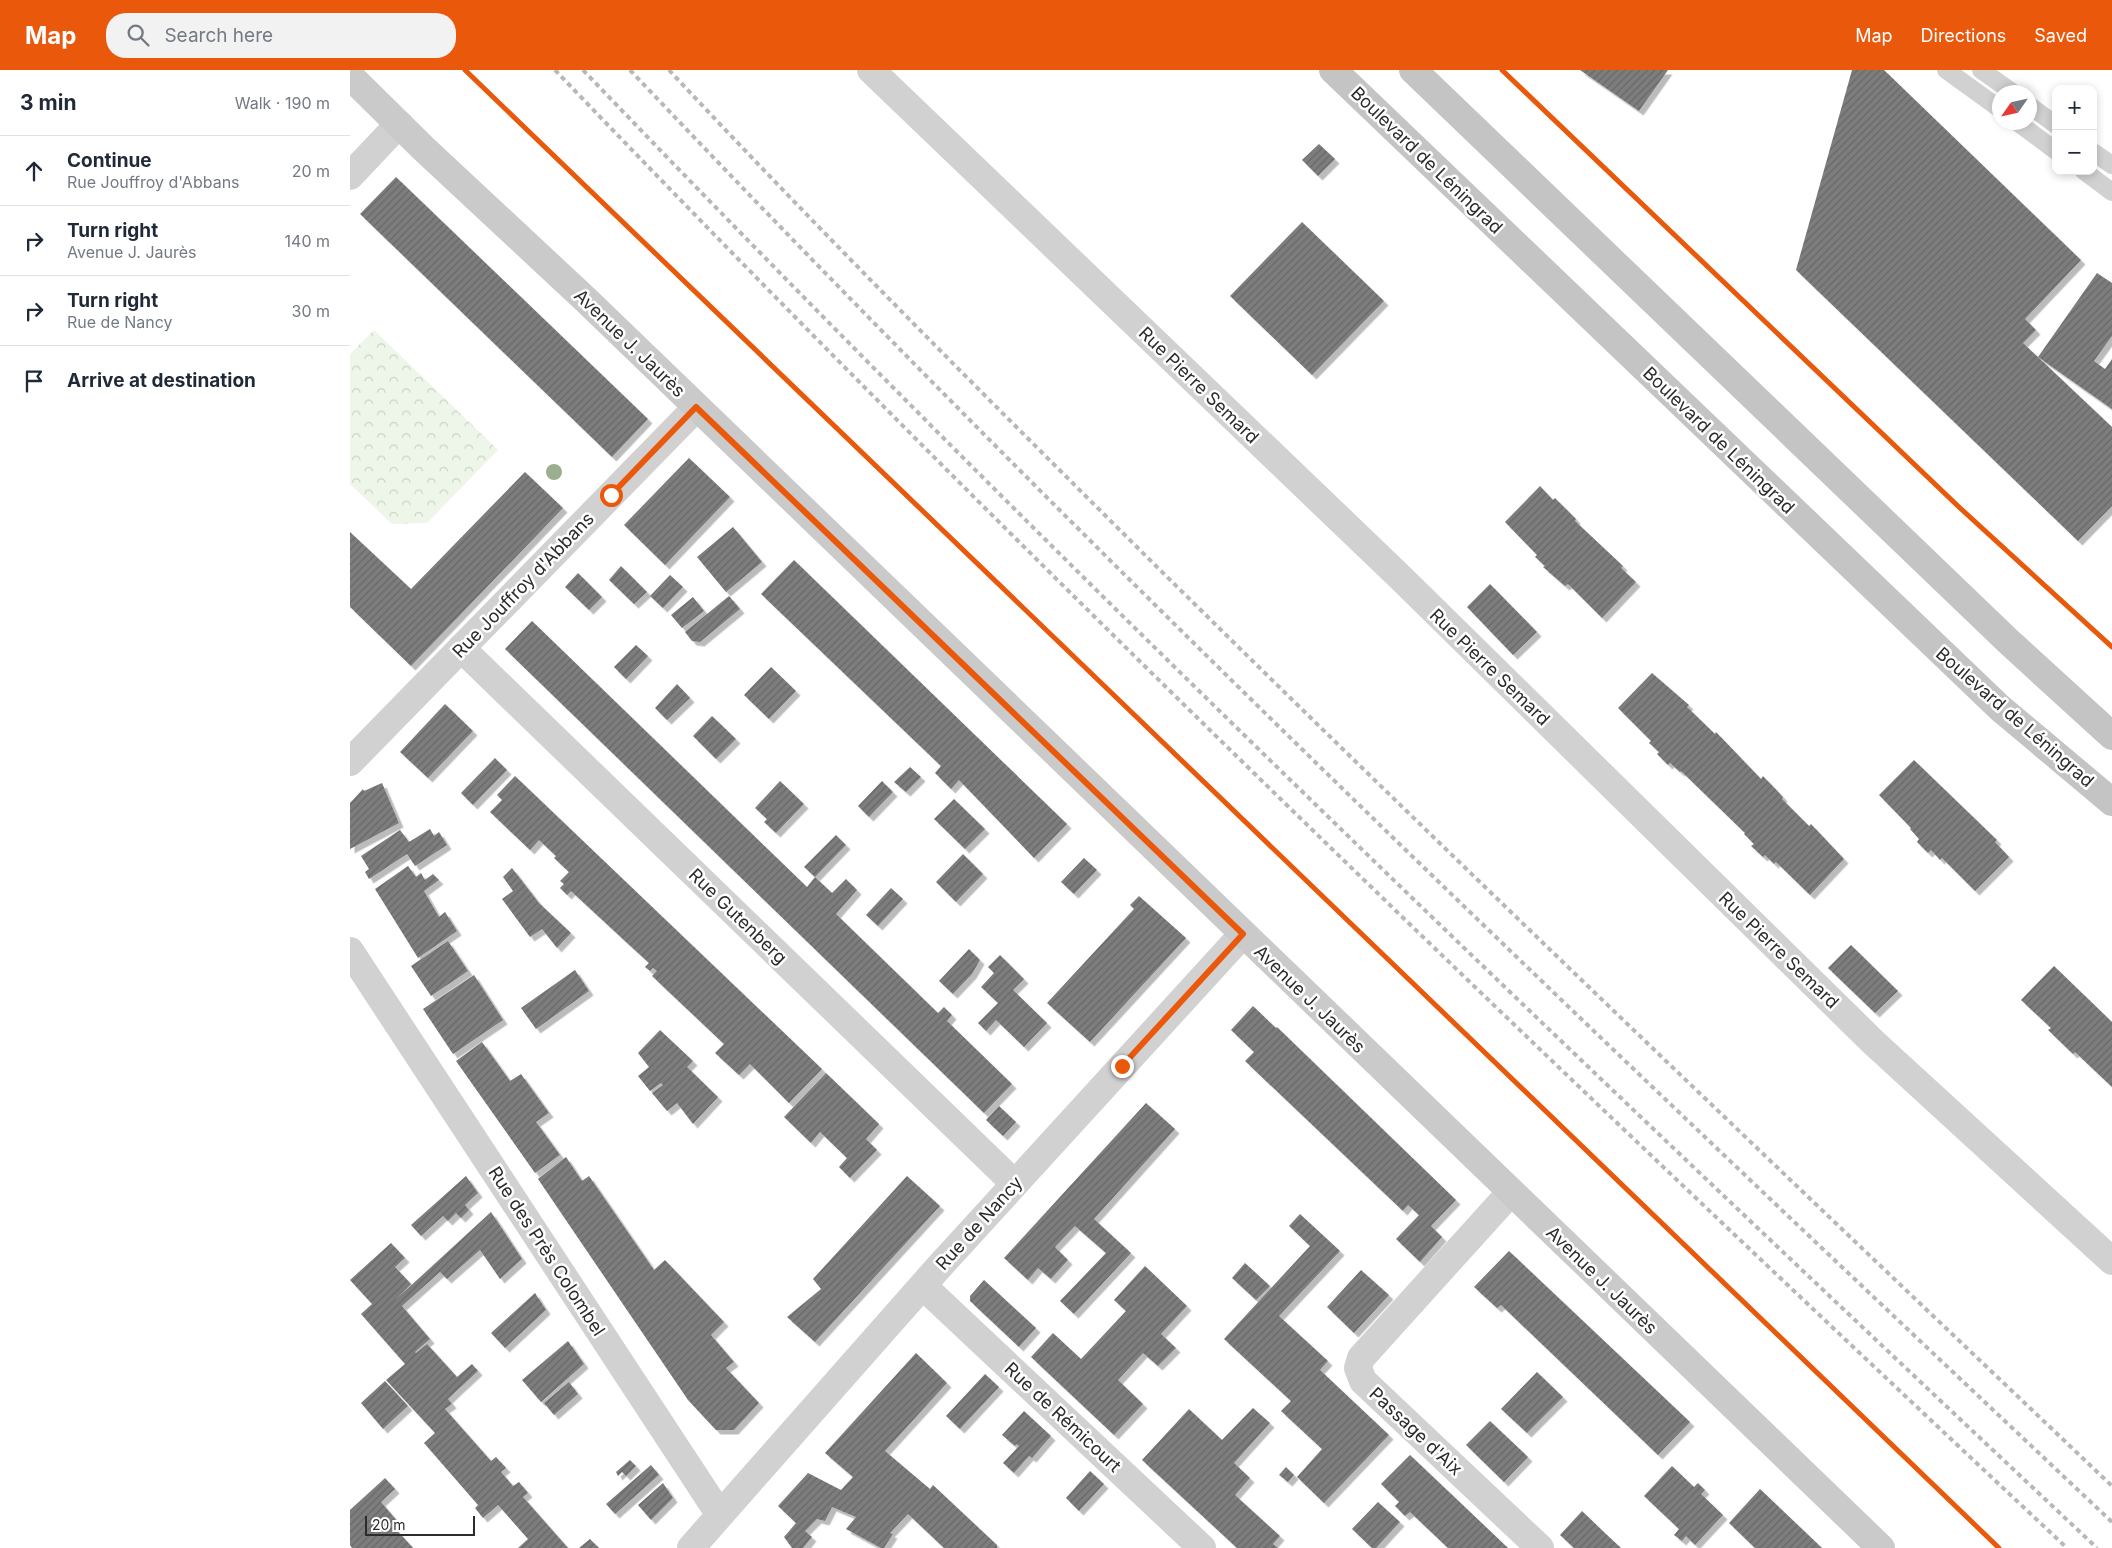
<!DOCTYPE html>
<meta charset="utf-8">
<style>
:root{--surface:#fff;--page:#f2f2f3;--text:#1f2937;--muted:#747a83;--line:#e0e1e3;--accent:#ea580c}
body{margin:0;font-family:Inter,sans-serif;background:var(--page);color:var(--text)}
.controls{position:absolute;right:15px;top:15px;display:grid;overflow:hidden;border-radius:10px;box-shadow:0 2px 8px #0003}
.controls button{width:45px;height:45px;display:grid;place-items:center;padding:0;border:0;border-bottom:1px solid var(--line);background:var(--surface);color:var(--text);font:25px sans-serif}
.compass{position:absolute;left:1642px;top:15px;width:45px;height:45px;border-radius:50%;background:var(--surface);box-shadow:0 2px 8px #0003;rotate:236deg}
.scale{position:absolute;left:15px;bottom:12px;width:110px;box-sizing:border-box;padding-left:5px;border:2px solid #2c2c2c;border-top:0;font-size:14px;line-height:18px;white-space:nowrap;color:#2c2c2c;-webkit-text-stroke:4px #fff;paint-order:stroke}
.stop{position:absolute;width:15px;height:15px;margin:-11px;border:4px solid #ea580c;border-radius:50%;background:#fff}
.stop.end{background:#ea580c;border-color:#fff;box-shadow:0 1px 5px #0008}
.list{margin:0;padding:0;list-style:none}
h2{display:flex;justify-content:space-between;align-items:center;height:65px;margin:0;padding:0 20px;font-size:21px}
h2 small{font-size:16px;font-weight:400;color:var(--muted)}
.list li{display:grid;grid-template-columns:32px 1fr auto;gap:15px;align-items:center;box-sizing:border-box;height:70px;padding:0 20px;border-top:1px solid var(--line)}
.list b{display:block;font-size:19px;white-space:nowrap}
.list p{margin:0;font-size:16px;white-space:nowrap;color:var(--muted)}
.list em{font-size:16px;font-style:normal;color:var(--muted)}
.icon{flex:none;width:28px;height:28px;fill:none;stroke:currentColor;stroke-width:2;stroke-linecap:round;stroke-linejoin:round}
.map{position:relative;flex:none;width:1762px;height:1478px;overflow:hidden}
header{display:flex;align-items:center;gap:30px;box-sizing:border-box;height:70px;padding:0 25px;background:var(--accent);color:#fff}
header strong{font-size:24px}
nav{display:flex;gap:28px;margin-inline-start:auto;font-size:18px}
.search{width:350px;height:45px;background:var(--page);display:flex;align-items:center;gap:12px;box-sizing:border-box;padding:0 18px;border-radius:20px;color:var(--muted);font-size:19px}
main{display:flex}
aside{flex:1;background:var(--surface)}
.map>svg:first-child{display:block}
.forest{fill:url(#forest-crowns)}
.building{fill:url(#building-hatch);filter:url(#shadow)}
.lines{fill:none;stroke-linecap:round;stroke-linejoin:round}
.lane{stroke:#d1d1d1;stroke-width:18}
.street{stroke:#d1d1d1;stroke-width:28}
.secondary{stroke:#cacaca;stroke-width:28}
.primary{stroke:#c4c4c4;stroke-width:28}
.rail{stroke:#b8b8b8;stroke-width:4;stroke-dasharray:5 4;stroke-linecap:butt}
.cycleway-casing{stroke:#fff;stroke-width:8}
.cycleway{stroke:#e8590c;stroke-width:5}
.tree{fill:#9cae90}
.route{stroke:#ea580c;stroke-width:6}
.labels{text-anchor:middle;dominant-baseline:central;stroke-width:5;stroke-linejoin:round;paint-order:stroke}
.street-label{font-size:18px;fill:#2c2c2c;stroke:#fff}
</style>
<header>
<strong>Map</strong>
<div class="search"><svg class="icon" aria-label="search" viewBox="0 0 24 24"><circle cx="10" cy="10" r="6"/><path d="M15 15l6 6"/></svg>Search here</div>
<nav><a>Map</a><a>Directions</a><a>Saved</a></nav>
</header>
<main>
<aside>
<h2>3 min<small>Walk · 190 m</small></h2>
<ul class="list">
<li><svg class="icon" aria-label="ahead" viewBox="0 0 24 24"><path d="M12 20V5M6 11l6-6 6 6"/></svg><div><b>Continue</b><p>Rue Jouffroy d'Abbans</p></div><em>20 m</em></li>
<li><svg class="icon" aria-label="right" viewBox="0 0 24 24"><path d="M7 20v-9h11M14 6l5 5-5 5"/></svg><div><b>Turn right</b><p>Avenue J. Jaurès</p></div><em>140 m</em></li>
<li><svg class="icon" aria-label="right" viewBox="0 0 24 24"><path d="M7 20v-9h11M14 6l5 5-5 5"/></svg><div><b>Turn right</b><p>Rue de Nancy</p></div><em>30 m</em></li>
<li><svg class="icon" aria-label="arrive" viewBox="0 0 24 24"><path d="M6 21V4h12l-3 4 3 4H6"/></svg><div><b>Arrive at destination</b></div></li>
</ul>
</aside>
<div class="map">
<svg width="1762" height="1478" viewBox="0 0 1762 1478">
<defs>
<pattern id="forest-crowns" width="20" height="18" patternUnits="userSpaceOnUse" patternTransform="scale(1.25)"><rect width="20" height="18" fill="#eef5e9"/><path d="M2 6a3 3 0 1 1 6 0M12 15a3 3 0 1 1 6 0" fill="none" stroke="#ccd2c8"/></pattern>
<pattern id="building-hatch" width="6" height="6" patternUnits="userSpaceOnUse" patternTransform="scale(1.25)"><rect width="6" height="6" fill="#7d7d7d"/><path d="M-1 1l2-2M0 6l6-6M5 7l2-2" fill="none" stroke="#676767"/></pattern>
<filter id="shadow"><feDropShadow dx="4.5" dy="4.5" stdDeviation="0" flood-color="#0004"/></filter>
</defs>
<rect width="100%" height="100%" fill="#fff"/>
<path class="forest" d="M24,260L148,380L77,453L42,454L0,414V284Z"/>
<path class="building" d="M1230,0H1318L1289,41Z
M1502,0H1534L1731,190L1675,249L1686,260L1673,273L1762,357V436L1728,471L1446,200Z
M969,74L985,89L968,106L952,90Z
M46,107L298,349L262,387L10,144Z
M952,152L1034,231L962,305L880,226Z
M1747,203L1762,213V266L1744,291L1755,299L1762,289V339L1688,287Z
M339,388L380,427L315,495L274,455Z
M175,402L213,438L61,596L0,537V462L61,519Z
M1190,416L1203,430L1205,428L1226,449L1225,451L1273,496L1271,498L1286,512L1252,548L1218,514L1215,516L1193,497L1195,496L1185,487L1187,485L1155,452Z
M383,457L412,492L376,522L347,487Z
M444,490L717,754L684,788L609,710L601,719L585,703L591,696L411,524Z
M271,496L297,522L284,534L259,510Z
M228,503L252,527L239,540L215,517Z
M320,505L333,517L313,538L300,526Z
M1140,514L1187,562L1163,585L1117,537Z
M379,526L390,539L350,572L342,571L335,562Z
M343,527L354,541L332,558L321,545Z
M182,551L457,817L465,807L482,823L496,809L507,820L486,844L588,943L594,937L602,945L597,951L662,1014L634,1043L155,579Z
M286,575L298,586L276,609L264,597Z
M421,597L446,621L419,649L394,625Z
M1302,603L1339,635L1337,637L1365,664L1366,662L1411,709L1413,706L1433,727L1432,729L1459,756L1461,754L1494,789L1460,825L1426,792L1424,794L1415,785L1413,787L1401,776L1404,774L1394,764L1395,763L1331,701L1330,702L1320,693L1318,695L1307,684L1309,682L1299,673L1301,671L1268,638Z
M327,614L340,628L317,650L305,638Z
M95,634L123,661L78,708L50,682Z
M362,646L386,669L366,689L343,666Z
M145,688L157,700L123,735L111,723Z
M1564,690L1647,770L1645,772L1659,787L1625,821L1592,788L1590,790L1581,780L1578,783L1567,772L1569,769L1560,759L1561,758L1529,725Z
M560,697L571,707L556,722L544,712Z
M165,706L472,999L439,1033L400,994L389,1005L365,983L374,974L302,906L307,901L303,898L300,901L295,897L299,893L275,871L221,821L217,825L210,818L214,814L210,811L219,802L204,788L206,786L189,770L180,780L140,742L152,730L147,725Z
M430,711L454,734L426,763L414,752L417,749L405,738Z
M532,711L543,722L519,747L508,736Z
M32,713L49,753L0,779V733L13,719L14,721Z
M604,729L635,759L615,779L584,749Z
M80,759L84,766L89,762L97,775L65,796L57,784L19,809L15,802L19,799L11,786L50,760L59,772Z
M486,765L496,775L465,807L454,797Z
M613,784L633,804L606,832L586,812Z
M734,788L747,800L724,824L711,812Z
M58,796L66,807L71,803L75,810L83,804L89,810L74,821L89,847L95,842L107,861L68,888L25,819Z
M162,798L189,833L221,863L207,878L192,859L180,867L152,829L163,821L153,807Z
M541,818L553,829L528,856L516,845Z
M789,826L836,868L740,972L697,933L784,839L780,835Z
M98,871L118,901L81,926L61,896Z
M1501,875L1548,921L1525,943L1478,898Z
M619,879L630,890L622,904L603,924L589,911Z
M650,885L674,909L663,920L697,953L674,977L646,950L636,961L628,953L648,933L631,917L644,903L638,897Z
M1704,896L1762,952V1017L1725,982L1723,984L1698,960L1701,958L1671,930Z
M225,900L239,921L186,959L171,938Z
M124,905L153,950L103,984L73,939Z
M903,936L926,958L927,957L1106,1130L1081,1156L1092,1167L1070,1192L1046,1169L1069,1145L1058,1135L1053,1141L895,991L904,982L881,960Z
M310,960L343,991L337,997L368,1027L343,1054L327,1033L317,1041L302,1023L313,1015L311,1013L300,1021L288,1006L299,997L288,983Z
M132,972L160,1011L171,1004L199,1043L186,1052L210,1085L185,1103L106,991Z
M476,1003L529,1054L516,1069L527,1080L500,1108L489,1097L497,1088L470,1062L461,1073L434,1047Z
M796,1033L825,1059L744,1149L781,1183L724,1244L710,1231L756,1183L725,1156L705,1177L718,1190L701,1209L688,1198L678,1210L654,1188Z
M649,1036L666,1052L653,1066L636,1050Z
M216,1087L232,1111L239,1106L304,1200L315,1190L374,1252L361,1265L384,1292L376,1298L409,1333L384,1360H366L338,1330L188,1109Z
M116,1106L128,1123L115,1135L119,1140L111,1148L106,1143L98,1151L93,1146L71,1166L61,1155Z
M557,1106L590,1136L465,1272L437,1247L471,1219L463,1209Z
M141,1142L172,1189L150,1209L130,1180L97,1209L90,1202L52,1236L80,1269L65,1282L66,1283L77,1274L107,1307L122,1294L128,1301L98,1329L102,1334L95,1339L141,1391L146,1387L156,1398L151,1402L163,1416L169,1412L178,1423L173,1427L218,1478H168L178,1469L148,1435L133,1448L125,1438L128,1435L74,1373L85,1363L36,1310L55,1294L11,1244L22,1234L0,1210L41,1173L55,1188L45,1197L61,1214L43,1232Z
M950,1144L990,1181L929,1246L978,1291L970,1300L1039,1365L974,1433L947,1407L972,1379L931,1341L941,1331L874,1269L960,1176L939,1156Z
M1159,1181L1340,1352L1308,1385L1151,1235L1147,1238L1124,1217Z
M895,1193L920,1216L906,1230L882,1208Z
M795,1196L837,1236L811,1264L826,1278L808,1296L793,1283L768,1310L793,1334L764,1365L681,1287L703,1263L731,1289L776,1241L764,1230Z
M1011,1200L1039,1225L1004,1263L977,1237Z
M634,1210L686,1258L669,1277L620,1231V1226Z
M185,1223L196,1240L155,1278L141,1263Z
M218,1271L234,1294L191,1332L172,1310Z
M566,1283L597,1313L535,1381L580,1419L583,1415L647,1475V1478H594L558,1444L540,1463L543,1464L534,1478H531L496,1459L506,1447L482,1437L475,1451L467,1449L455,1461L462,1467L453,1478H442L434,1467L446,1453L428,1436L458,1403L491,1420L503,1407L475,1383Z
M1187,1302L1213,1327L1177,1363L1151,1339Z
M635,1304L649,1317L610,1359L596,1346Z
M35,1311L58,1336L33,1359L11,1333Z
M219,1312L228,1324L204,1345L194,1333Z
M903,1338L920,1353L884,1393L900,1408L885,1425L930,1466L923,1474L928,1478H887L792,1390L839,1339L872,1370Z
M674,1341L701,1366L682,1388L679,1386L664,1403L653,1393L669,1376L666,1374L665,1376L652,1365Z
M1140,1351L1178,1387L1154,1412L1116,1375Z
M1060,1385L1117,1439L1158,1478H1098L1060,1442L1055,1446L1045,1436L1049,1432L1031,1414Z
M280,1390L286,1396L276,1406L272,1402L268,1406L266,1402Z
M301,1395L309,1405L265,1444L256,1434Z
M1322,1396L1344,1417L1348,1413L1355,1420L1351,1424L1373,1445L1345,1475L1336,1466L1332,1471L1324,1465L1329,1459L1294,1426Z
M936,1397L944,1405L938,1412L929,1405Z
M740,1401L754,1414L729,1441L716,1428Z
M35,1408L45,1419L31,1432L48,1452L43,1456L63,1478H2L0,1475V1440Z
M313,1413L323,1428L301,1450L288,1435Z
M1410,1419L1472,1478H1405L1379,1453Z
M1028,1432L1050,1452L1026,1478H1022L1002,1459Z
M1232,1441L1257,1465L1271,1478H1224L1210,1465Z
M240,1469L249,1478H229Z"/>
<g class="lines">
<path class="lane" d="M1596,0L1650,39
M1631,0L1662,22
M1680,36L1706,55
M1667,52L1706,81
M1743,82L1762,95
M1734,101L1762,122"/>
<path class="street" d="M521,0L1051,508L1523,972L1762,1191
M0,106L49,54
M111,578L664,1113
M0,692L347,337
M0,881L370,1445L341,1478
M1161,1122L1011,1288L1008,1298L1013,1311L1190,1478
M573,1216L852,1478
M370,1445L588,1198L893,864"/>
<path class="secondary" d="M0,6L73,78L235,229L1531,1478"/>
<path class="primary" d="M983,0L1650,638L1762,732
M1063,0L1658,571L1762,666"/>
<path class="rail" d="M205,0C693,509 1203,996 1717,1478
M233,0C721,509 1233,995 1747,1478
M280,0C756,502 1259,978 1762,1452
M319,0C476,168 640,331 803,493C1119,805 1440,1110 1762,1416"/>
<defs>
<path id="cycleway" d="M115,0L1649,1478
M1152,0L1610,438L1762,577"/>
</defs>
<use href="#cycleway" class="cycleway-casing"/>
<use href="#cycleway" class="cycleway"/>
</g>
<circle class="tree" cx="204" cy="402" r="8"/>
<g class="lines">
<path class="route" d="M261,425L346,337L893,864L772,996"/>
</g>
<g class="labels">
<g class="street-label">
<text transform="translate(1077 90) rotate(44)">Boulevard de Léningrad</text>
<text transform="translate(280 273) rotate(44)">Avenue J. Jaurès</text>
<text transform="translate(849 315) rotate(44)">Rue Pierre Semard</text>
<text transform="translate(1369 370) rotate(44)">Boulevard de Léningrad</text>
<text transform="translate(173 515) rotate(-46)">Rue Jouffroy d'Abbans</text>
<text transform="translate(1140 597) rotate(44)">Rue Pierre Semard</text>
<text transform="translate(1665 647) rotate(41)">Boulevard de Léningrad</text>
<text transform="translate(388 846) rotate(44)">Rue Gutenberg</text>
<text transform="translate(1429 880) rotate(44)">Rue Pierre Semard</text>
<text transform="translate(960 929) rotate(44)">Avenue J. Jaurès</text>
<text transform="translate(629 1153) rotate(-48)">Rue de Nancy</text>
<text transform="translate(197 1181) rotate(57)">Rue des Près Colombel</text>
<text transform="translate(1252 1210) rotate(44)">Avenue J. Jaurès</text>
<text transform="translate(713 1347) rotate(43)">Rue de Rémicourt</text>
<text transform="translate(1066 1361) rotate(43)">Passage d'Aix</text>
</g>
</g>
</svg>
<div class="controls">
<button>+</button>
<button>−</button>
</div>
<svg class="compass" viewBox="-18 -18 36 36"><path d="M0-13l5 13h-10z" fill="#e53935"/><path d="M0 13l5-13h-10z" fill="#747a83"/></svg>
<div class="scale">20 m</div>
<div class="stop" style="left:261px;top:425px"></div>
<div class="stop end" style="left:772px;top:996px"></div>
</div>
</main>
